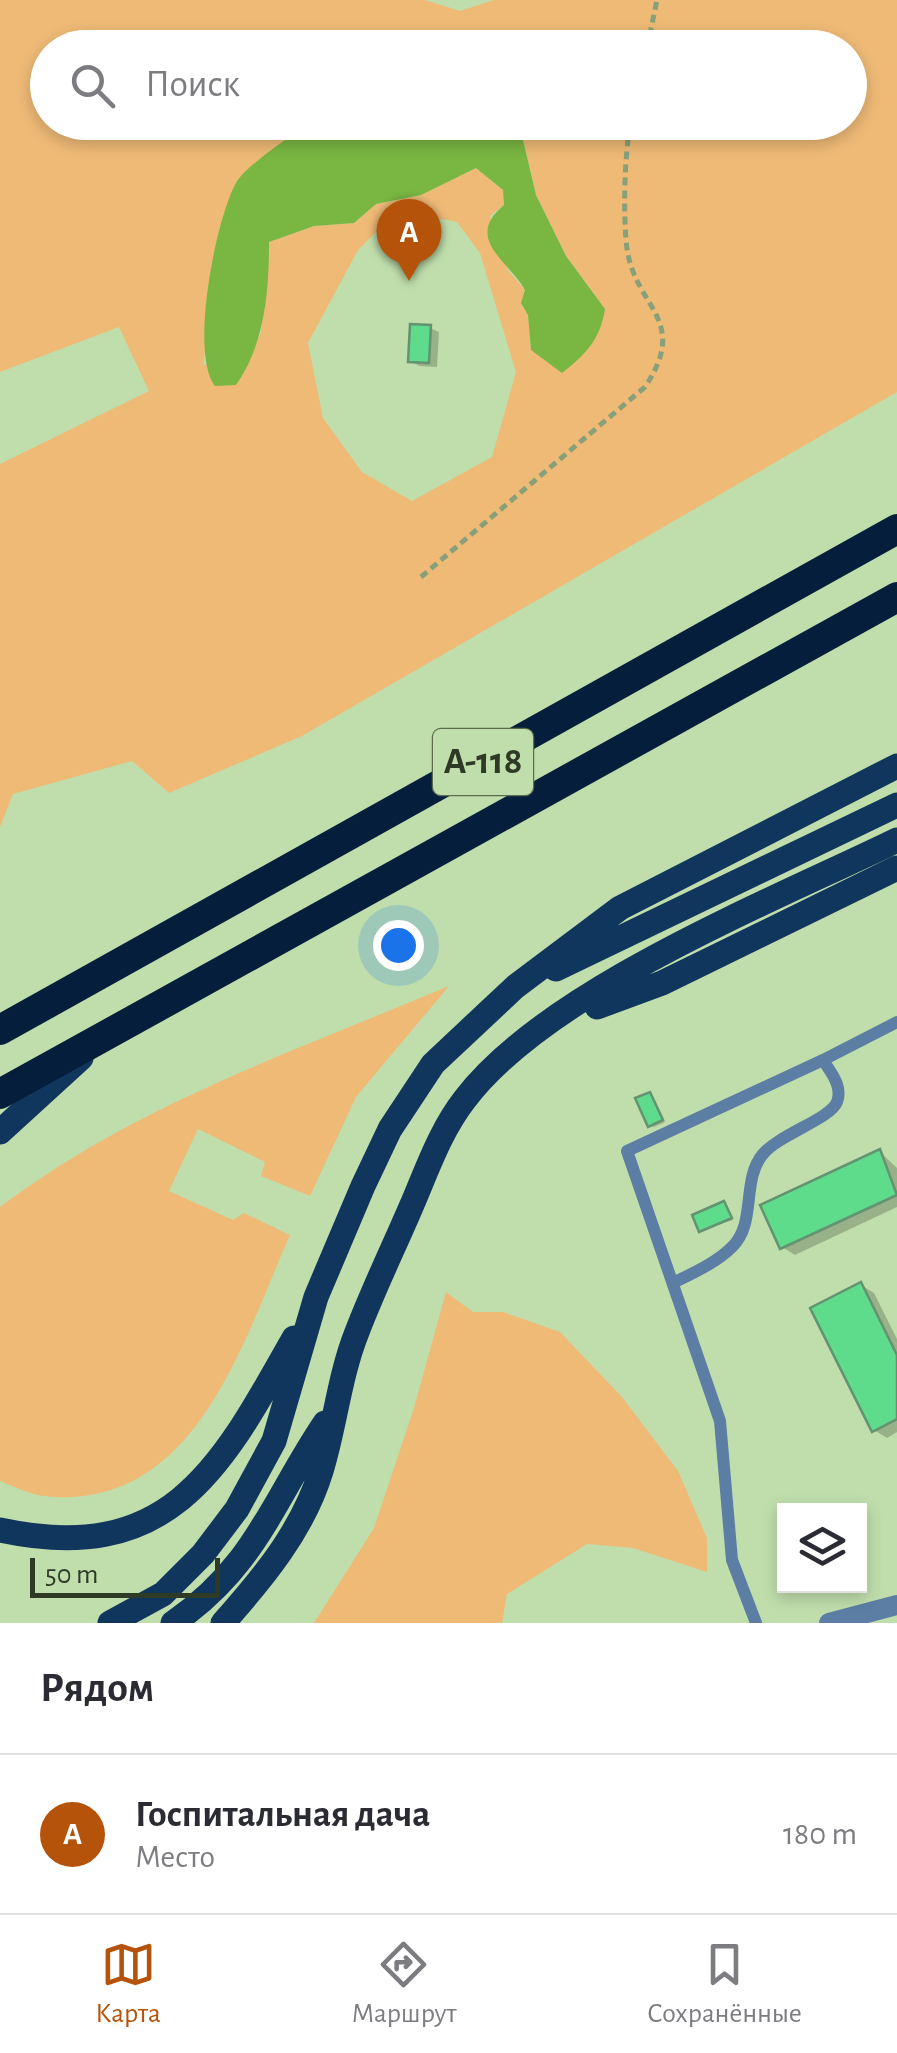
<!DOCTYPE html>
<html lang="ru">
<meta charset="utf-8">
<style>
:root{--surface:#fff;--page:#f2f2f3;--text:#2b2b33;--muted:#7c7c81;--line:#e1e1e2;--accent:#b45309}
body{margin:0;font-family:"Alegreya Sans",sans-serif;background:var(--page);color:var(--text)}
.controls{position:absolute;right:30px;bottom:30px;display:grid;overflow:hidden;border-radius:0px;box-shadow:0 5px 15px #0003}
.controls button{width:90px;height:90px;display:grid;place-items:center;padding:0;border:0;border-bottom:2px solid var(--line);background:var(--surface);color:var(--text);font:50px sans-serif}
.scale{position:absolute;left:30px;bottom:25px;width:190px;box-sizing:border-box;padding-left:10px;border:5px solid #2e3a26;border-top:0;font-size:28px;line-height:35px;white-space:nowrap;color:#2e3a26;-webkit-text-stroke:8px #c0deac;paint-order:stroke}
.you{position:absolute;left:398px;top:945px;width:35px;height:35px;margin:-25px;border:8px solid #fff;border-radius:50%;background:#1a73e8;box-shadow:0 0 0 15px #1a73e833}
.badge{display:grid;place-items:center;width:65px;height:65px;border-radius:50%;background:var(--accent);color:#fff;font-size:32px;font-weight:700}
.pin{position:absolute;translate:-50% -82px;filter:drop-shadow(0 2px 5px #0008)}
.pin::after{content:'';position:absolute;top:52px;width:35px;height:30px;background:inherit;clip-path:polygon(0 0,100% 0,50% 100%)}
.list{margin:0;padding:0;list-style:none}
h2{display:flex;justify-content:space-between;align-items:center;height:130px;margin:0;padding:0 40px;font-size:42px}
h2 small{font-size:32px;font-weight:400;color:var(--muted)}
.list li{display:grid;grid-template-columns:65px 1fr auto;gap:30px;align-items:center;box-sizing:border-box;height:160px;padding:0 40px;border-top:2px solid var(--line)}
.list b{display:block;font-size:38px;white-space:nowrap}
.list p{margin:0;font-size:32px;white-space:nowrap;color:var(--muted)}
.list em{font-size:32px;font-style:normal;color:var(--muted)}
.icon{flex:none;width:55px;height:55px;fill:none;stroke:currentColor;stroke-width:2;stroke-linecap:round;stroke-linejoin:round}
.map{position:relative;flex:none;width:897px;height:1623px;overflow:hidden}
.search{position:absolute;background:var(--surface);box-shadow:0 5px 15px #0003;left:30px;right:30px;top:30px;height:110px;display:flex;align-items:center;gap:25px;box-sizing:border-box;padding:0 35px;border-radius:55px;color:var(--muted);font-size:38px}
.sheet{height:290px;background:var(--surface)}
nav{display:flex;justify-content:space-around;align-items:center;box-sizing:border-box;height:140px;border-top:2px solid var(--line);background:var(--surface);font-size:28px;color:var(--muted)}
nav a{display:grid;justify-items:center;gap:5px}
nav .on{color:var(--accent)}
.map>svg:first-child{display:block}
.green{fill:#eeba76;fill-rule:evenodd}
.water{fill:#79b642}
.shadow{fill:#0003}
.building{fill:#5edb8b;stroke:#639370;stroke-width:2.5}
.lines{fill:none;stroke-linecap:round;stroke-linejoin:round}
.path{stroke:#88a079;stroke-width:5;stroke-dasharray:8 5;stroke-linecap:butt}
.service{stroke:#5c7ea5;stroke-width:12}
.minor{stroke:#5c7ea5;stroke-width:20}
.primary{stroke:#11365e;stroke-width:25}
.motorway{stroke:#041e3b;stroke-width:30}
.labels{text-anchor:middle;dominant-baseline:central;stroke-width:8;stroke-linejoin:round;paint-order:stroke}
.shield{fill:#c0deac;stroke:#5a6b4e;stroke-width:2.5}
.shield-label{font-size:38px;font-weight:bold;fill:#2e3a26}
</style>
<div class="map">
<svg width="897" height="1623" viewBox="0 0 897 1623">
<rect width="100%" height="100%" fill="#c0deac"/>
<path class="green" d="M0,0H425L460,11L494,0H897V392L302,736L169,793L132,761L13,794L0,827V464L149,391L119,327L0,372ZM48,48H850V122L519,123L536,195L566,256L605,309L531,350L528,315L521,303L525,290L508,270L490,216L504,205L503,190L476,168L421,195L376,204L354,223L314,226L269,242L261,332L252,351L204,365L208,290L237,181L307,123L48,122ZM398,210L457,222L480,253L516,372L492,457L412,501L362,472L323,418L308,343L358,250Z
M449,986L356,1097L310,1196L261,1176L265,1162L198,1129L169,1191L233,1220L244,1213L290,1235C242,1343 195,1513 43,1496C29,1494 13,1486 0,1481V1207C133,1106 295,1051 449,986Z
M446,1292L473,1312H503L560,1332L622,1397L678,1471L707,1538V1572L633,1548L587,1544L507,1594L502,1623H314L374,1528L414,1408Z"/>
<path class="water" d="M307,123H519L536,195L566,256L605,309C600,340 586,354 562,373L531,350L528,315L521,303L525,290C509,261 463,239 504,205L503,190L476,168L421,195L376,204L354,223L314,226L269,242C269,291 265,344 236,385L215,386C189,353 216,219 236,183C246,165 290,138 307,123Z"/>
<path class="shadow" d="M430,328L439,332L437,367L419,366L411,361Z
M650,1094L665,1122L654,1127L650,1125Z
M880,1152L897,1168V1207L795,1255L782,1247Z
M724,1204L733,1220L701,1230Z
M861,1285L874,1293L897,1339V1432L887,1438L874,1430Z"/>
<path class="building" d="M410,324L431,325L429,363L408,362Z
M650,1092L663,1120L648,1127L635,1098Z
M880,1149L897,1195L780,1249L760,1205Z
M724,1201L732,1218L699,1232L692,1215Z
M861,1282L897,1355V1419L872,1432L810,1308Z"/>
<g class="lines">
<path class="path" d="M647,48L657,0
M421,577L645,387C690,319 636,309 627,249C623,218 624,153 631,122"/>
<path class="service" d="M823,1060L897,1022
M673,1283C693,1273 716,1263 732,1247C757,1223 741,1180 763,1154C780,1134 830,1119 837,1102C843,1086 831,1073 823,1060L627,1151L720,1421L732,1560L756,1623"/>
<path class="minor" d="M829,1623L897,1605"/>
<path class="primary" d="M556,969L897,805
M597,1007L662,983L897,868
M0,1132L81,1058
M0,1530C170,1567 221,1468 294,1338
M110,1623L163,1594L203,1554L237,1509L274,1441L316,1297L363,1186L390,1129L433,1064L515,987L620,908L897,766
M173,1623C256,1566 273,1500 325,1423
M223,1623C263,1578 303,1530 321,1471C335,1426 339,1377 357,1332C373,1290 393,1249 411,1207C427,1170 440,1131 465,1099C548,990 772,901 897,840"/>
<path class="motorway" d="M0,1030L897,529
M0,1094L897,597"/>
</g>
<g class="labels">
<rect class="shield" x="433" y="729" width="100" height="66" rx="8"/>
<g class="shield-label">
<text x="483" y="762">А-118</text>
</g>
</g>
</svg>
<div class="controls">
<button><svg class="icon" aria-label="layers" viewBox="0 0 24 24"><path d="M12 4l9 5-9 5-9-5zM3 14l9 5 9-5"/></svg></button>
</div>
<div class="scale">50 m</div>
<div class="you"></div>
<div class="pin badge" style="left:409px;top:281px">A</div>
<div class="search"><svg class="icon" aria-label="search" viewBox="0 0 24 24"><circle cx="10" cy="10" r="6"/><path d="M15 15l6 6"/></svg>Поиск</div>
</div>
<section class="sheet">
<h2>Рядом<small></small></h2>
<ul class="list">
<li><span class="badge">A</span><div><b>Госпитальная дача</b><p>Место</p></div><em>180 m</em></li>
</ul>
</section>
<nav>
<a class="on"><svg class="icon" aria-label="map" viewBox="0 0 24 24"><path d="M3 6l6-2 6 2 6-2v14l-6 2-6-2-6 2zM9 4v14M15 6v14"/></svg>Карта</a>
<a><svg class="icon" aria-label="directions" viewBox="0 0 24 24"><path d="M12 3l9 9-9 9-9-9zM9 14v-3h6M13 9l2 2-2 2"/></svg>Маршрут</a>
<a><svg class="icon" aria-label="saved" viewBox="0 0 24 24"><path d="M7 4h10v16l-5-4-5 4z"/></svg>Сохранённые</a>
</nav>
